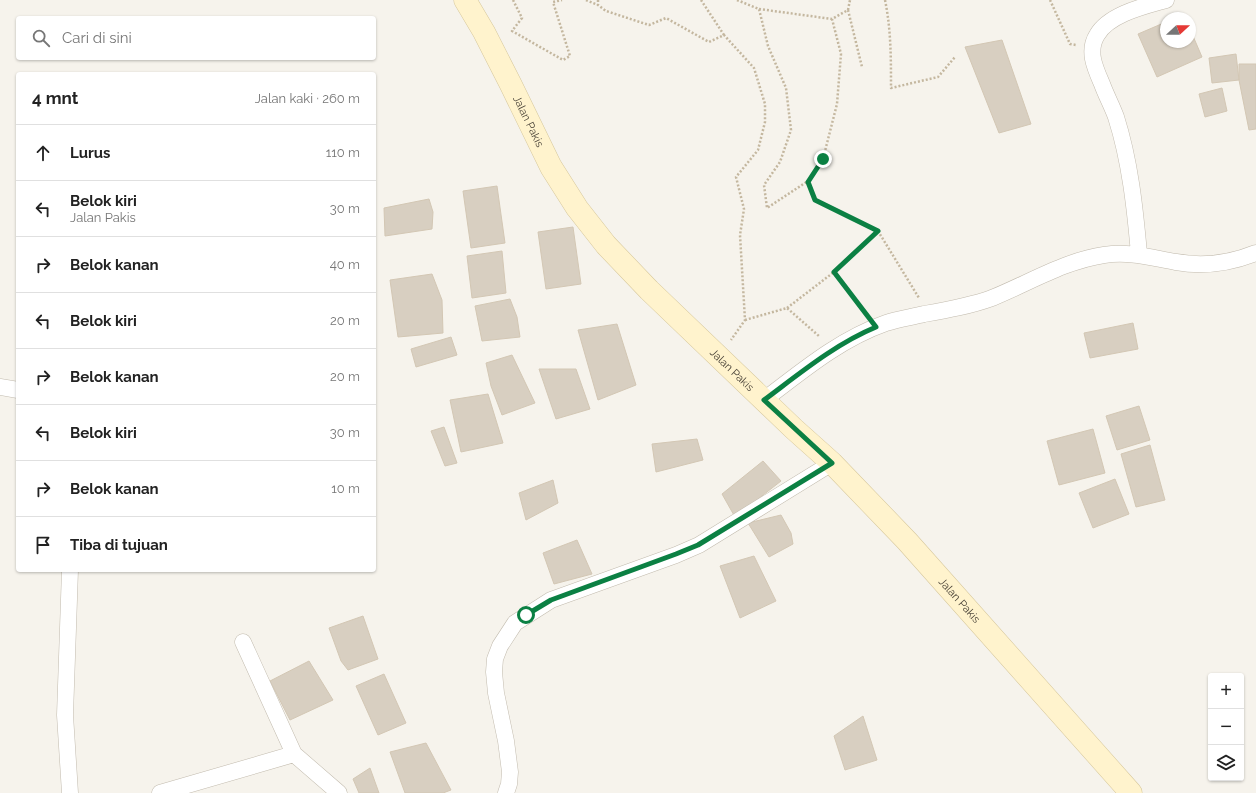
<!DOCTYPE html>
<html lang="id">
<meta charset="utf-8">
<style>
:root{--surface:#fff;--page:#f6f6f6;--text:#222;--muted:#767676;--line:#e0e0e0}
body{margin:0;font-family:Raleway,sans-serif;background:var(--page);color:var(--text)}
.controls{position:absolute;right:12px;bottom:12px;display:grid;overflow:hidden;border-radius:4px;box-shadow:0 1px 3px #0004}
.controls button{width:36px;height:36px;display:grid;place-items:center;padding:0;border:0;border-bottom:1px solid var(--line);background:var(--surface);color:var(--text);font:20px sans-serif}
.compass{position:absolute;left:1160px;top:12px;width:36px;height:36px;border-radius:50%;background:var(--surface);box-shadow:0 1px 3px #0004;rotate:69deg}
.stop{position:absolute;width:12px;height:12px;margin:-9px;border:3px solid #0b8043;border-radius:50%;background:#fff}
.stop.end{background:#0b8043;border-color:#fff;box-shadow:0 1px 4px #0008}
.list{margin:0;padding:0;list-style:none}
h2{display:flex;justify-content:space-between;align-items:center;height:52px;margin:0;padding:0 16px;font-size:17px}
h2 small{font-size:13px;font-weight:400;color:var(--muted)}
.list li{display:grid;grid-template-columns:26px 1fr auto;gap:12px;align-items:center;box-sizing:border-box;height:56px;padding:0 16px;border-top:1px solid var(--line)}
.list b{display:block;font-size:15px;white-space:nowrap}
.list p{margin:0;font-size:13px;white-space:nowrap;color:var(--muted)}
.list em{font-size:13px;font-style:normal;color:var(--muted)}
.icon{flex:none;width:22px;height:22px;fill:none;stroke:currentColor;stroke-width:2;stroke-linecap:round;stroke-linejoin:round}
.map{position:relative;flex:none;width:1256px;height:793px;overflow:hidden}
.search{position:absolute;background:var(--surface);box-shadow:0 1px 3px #0004;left:16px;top:16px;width:360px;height:44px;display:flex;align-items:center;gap:10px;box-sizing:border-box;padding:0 14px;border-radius:4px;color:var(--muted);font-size:15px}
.panel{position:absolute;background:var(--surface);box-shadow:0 1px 3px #0004;left:16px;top:72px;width:360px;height:500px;border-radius:4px}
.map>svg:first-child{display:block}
.building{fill:#d8cfc1;stroke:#d3c7b4}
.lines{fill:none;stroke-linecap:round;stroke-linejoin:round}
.street-casing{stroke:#c2bbae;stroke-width:17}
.secondary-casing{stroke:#d6c79b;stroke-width:23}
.path{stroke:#c4b79f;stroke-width:2.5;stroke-dasharray:2 2;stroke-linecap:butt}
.street{stroke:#fff;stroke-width:16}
.secondary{stroke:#fff3cd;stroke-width:22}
.route{stroke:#0b8043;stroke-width:5}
.labels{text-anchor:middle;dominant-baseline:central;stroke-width:4;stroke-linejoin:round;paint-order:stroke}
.street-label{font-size:11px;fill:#4b4439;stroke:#fff}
</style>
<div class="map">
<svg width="1256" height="793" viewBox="0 0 1256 793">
<rect width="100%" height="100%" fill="#f6f3ec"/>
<path class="building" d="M1166,22V42H1190V29L1202,57L1157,77L1138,34Z
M1002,40L1031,124L999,133L965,47Z
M1236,54L1239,80L1212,83L1209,58Z
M1239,64H1256V129L1249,130L1239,80Z
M1222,88L1227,111L1205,117L1199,94Z
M497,186L505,243L471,248L463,191Z
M429,199L433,212L432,229L385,236L384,208Z
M573,227L581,284L546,289L538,232Z
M502,251L506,293L472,298L467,256Z
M432,274L442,300L443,333L398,337L390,280Z
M510,299L517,317L520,337L482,341L475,306Z
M1133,323L1138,349L1090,358L1084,333Z
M617,324L636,385L598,400L578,330Z
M451,337L457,355L416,367L411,349Z
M512,355L535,403L502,415L491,386L486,363Z
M539,369H576L590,409L556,419Z
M488,394L503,443L461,452L450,400Z
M1139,406L1150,440L1117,450L1106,416Z
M444,427L457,463L445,466L431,431Z
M1093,429L1105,473L1059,485L1047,441Z
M697,439L703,460L656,472L652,444Z
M1150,445L1165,500L1136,507L1121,454Z
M763,461L781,481L735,517L722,494Z
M1115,479L1129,514L1093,528L1079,493Z
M553,480L558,503L526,520L519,493Z
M781,515L791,533L793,544L769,557L748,523Z
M577,540L592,574L554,584L543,553Z
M754,556L776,601L740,618L720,566Z
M363,616L378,659L348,670L341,661L329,628Z
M309,661L333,700L290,720L270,681Z
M384,674L406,723L378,735L356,686Z
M863,716L877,760L845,770L834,736Z
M426,743L451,790L443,793H405L390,752Z
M370,768L379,793H359L353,779Z"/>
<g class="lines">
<defs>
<path id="street" d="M1139,254C1135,208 1130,161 1116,117C1112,106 1106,95 1102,84C1095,68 1087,51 1097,35C1109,14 1145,6 1166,0
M0,387L18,390
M764,400C802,371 840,339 886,323C898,319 912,317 924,314C947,310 970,306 992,298C1029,283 1064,261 1104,255C1130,251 1152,258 1176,262C1203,267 1231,263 1256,253
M70,570L65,715L70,793
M243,642L294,754L339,793
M160,793L294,754
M506,793L509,784L510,772L506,741L496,693L494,672L495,659L500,646L515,623L551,600L676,555L699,545L832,463"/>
<g id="secondary">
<path id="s1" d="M465,0L484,32L511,85L551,167L577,208L606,245L649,290L794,429L832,463L907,541L1131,793"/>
</g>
</defs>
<use href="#street" class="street-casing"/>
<use href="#secondary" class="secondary-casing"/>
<path class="path" d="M513,0L522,18L512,31L563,60L570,56L553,2L562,0
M586,0L598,5
M598,0V5L606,11L649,25L666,18L709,42L724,35L754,68L765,104V122L758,150L736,177L744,209L740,235L745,320L731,340
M701,0L724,35
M737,0L759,9L768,46L786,88L791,130L780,162L764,185L767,208L808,181L815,200L878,231
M885,0C891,29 891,58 891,88L938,77L955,57
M1050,0L1070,44L1076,45
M759,9L832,19L848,10L862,67
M848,10L850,0
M808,181L823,159L837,104L841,54L832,19
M834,272L878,231L919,298
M787,308L834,272L865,312
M745,320L787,308L820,337"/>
<use href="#street" class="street"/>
<use href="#secondary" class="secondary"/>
</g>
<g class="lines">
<path class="route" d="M526,615L551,600L676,554L698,545L832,463L764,400C799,374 835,344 876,327L834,272L878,231L815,200L808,182L823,159"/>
</g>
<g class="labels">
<g class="street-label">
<text stroke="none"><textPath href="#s1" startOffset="137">Jalan Pakis</textPath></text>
<text stroke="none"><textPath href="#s1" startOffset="461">Jalan Pakis</textPath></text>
<text stroke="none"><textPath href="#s1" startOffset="785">Jalan Pakis</textPath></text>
</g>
</g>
</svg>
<div class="controls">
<button>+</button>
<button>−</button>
<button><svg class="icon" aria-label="layers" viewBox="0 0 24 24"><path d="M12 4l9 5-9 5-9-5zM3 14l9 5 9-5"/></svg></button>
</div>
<svg class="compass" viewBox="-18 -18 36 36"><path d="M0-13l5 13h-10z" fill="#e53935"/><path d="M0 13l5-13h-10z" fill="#767676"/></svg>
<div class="stop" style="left:526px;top:615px"></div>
<div class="stop end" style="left:823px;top:159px"></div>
<div class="search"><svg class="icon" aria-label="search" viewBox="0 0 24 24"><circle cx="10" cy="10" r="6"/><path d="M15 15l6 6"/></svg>Cari di sini</div>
<section class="panel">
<h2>4 mnt<small>Jalan kaki · 260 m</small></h2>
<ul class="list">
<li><svg class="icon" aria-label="ahead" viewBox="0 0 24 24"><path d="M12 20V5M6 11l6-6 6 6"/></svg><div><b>Lurus</b></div><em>110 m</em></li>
<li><svg class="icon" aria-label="left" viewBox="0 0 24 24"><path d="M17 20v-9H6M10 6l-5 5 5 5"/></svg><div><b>Belok kiri</b><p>Jalan Pakis</p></div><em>30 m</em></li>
<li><svg class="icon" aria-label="right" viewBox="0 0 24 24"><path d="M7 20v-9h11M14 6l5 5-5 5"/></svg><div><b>Belok kanan</b></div><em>40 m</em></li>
<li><svg class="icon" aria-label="left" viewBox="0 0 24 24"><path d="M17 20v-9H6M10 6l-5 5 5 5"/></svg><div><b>Belok kiri</b></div><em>20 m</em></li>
<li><svg class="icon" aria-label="right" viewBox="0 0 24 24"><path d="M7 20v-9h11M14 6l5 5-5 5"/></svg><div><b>Belok kanan</b></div><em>20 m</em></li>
<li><svg class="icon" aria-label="left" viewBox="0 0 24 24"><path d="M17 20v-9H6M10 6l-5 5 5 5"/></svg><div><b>Belok kiri</b></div><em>30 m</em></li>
<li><svg class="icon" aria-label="right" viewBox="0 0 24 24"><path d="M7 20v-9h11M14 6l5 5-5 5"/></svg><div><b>Belok kanan</b></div><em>10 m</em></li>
<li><svg class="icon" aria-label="arrive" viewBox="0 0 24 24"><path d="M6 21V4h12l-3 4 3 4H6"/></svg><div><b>Tiba di tujuan</b></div></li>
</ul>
</section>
</div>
